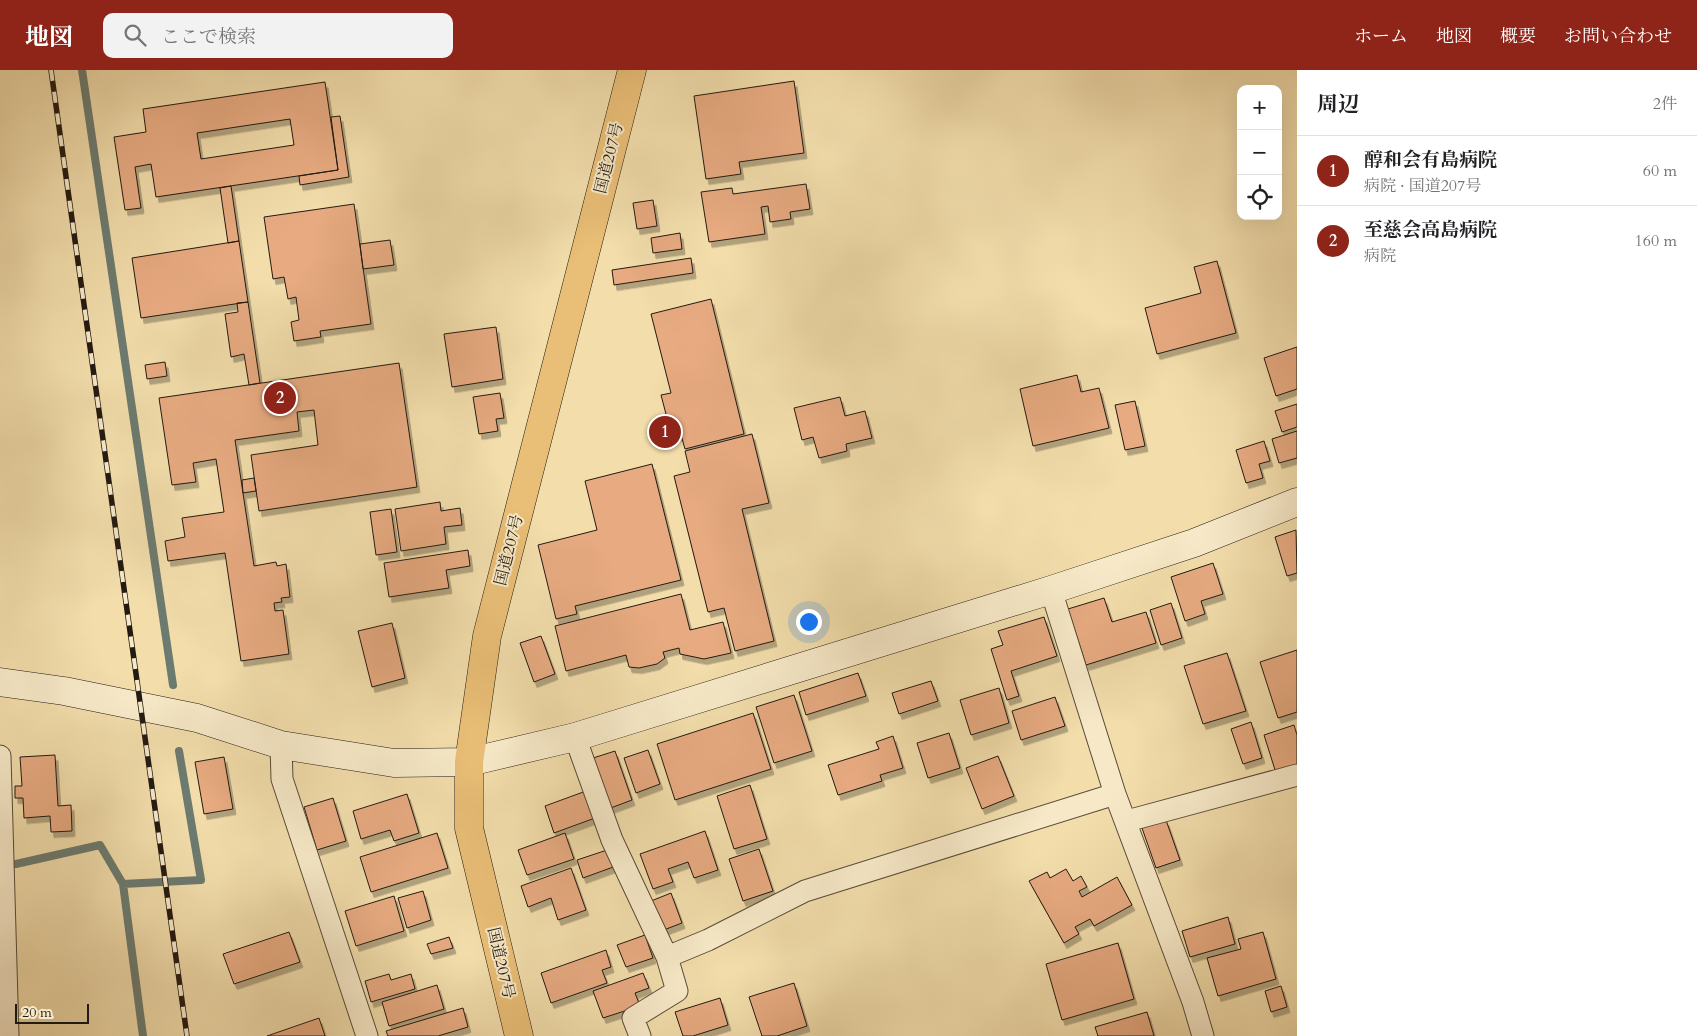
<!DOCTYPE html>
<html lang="ja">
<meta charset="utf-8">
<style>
:root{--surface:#fff;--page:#f2f2f2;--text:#202124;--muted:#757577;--line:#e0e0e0;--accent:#8f2418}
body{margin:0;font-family:Cardo,"Noto Serif JP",serif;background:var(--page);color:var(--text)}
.controls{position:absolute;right:15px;top:15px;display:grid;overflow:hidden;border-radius:10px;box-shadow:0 5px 20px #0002}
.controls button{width:45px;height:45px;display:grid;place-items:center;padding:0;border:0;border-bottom:1px solid var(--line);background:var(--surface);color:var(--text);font:25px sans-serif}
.scale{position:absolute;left:15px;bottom:12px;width:74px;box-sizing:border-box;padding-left:5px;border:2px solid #231a11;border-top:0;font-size:14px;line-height:18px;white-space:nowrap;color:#231a11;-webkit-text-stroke:4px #f7e9c8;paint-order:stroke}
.you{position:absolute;left:808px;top:551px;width:18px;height:18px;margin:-12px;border:4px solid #fff;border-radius:50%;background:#1a73e8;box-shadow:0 0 0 8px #1a73e833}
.badge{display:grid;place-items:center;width:32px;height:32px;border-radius:50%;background:var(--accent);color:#fff;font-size:16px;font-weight:700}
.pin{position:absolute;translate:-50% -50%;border:2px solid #fff;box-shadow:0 1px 5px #0006}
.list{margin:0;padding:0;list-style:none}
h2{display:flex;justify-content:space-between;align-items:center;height:65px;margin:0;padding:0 20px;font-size:21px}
h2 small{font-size:16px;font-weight:400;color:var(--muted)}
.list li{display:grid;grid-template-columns:32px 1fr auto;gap:15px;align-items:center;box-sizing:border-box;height:70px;padding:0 20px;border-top:1px solid var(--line)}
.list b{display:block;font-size:19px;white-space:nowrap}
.list p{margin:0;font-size:16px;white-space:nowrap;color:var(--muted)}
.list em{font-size:16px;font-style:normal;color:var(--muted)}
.icon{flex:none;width:28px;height:28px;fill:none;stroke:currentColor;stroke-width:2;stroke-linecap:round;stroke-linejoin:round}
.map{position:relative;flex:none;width:1297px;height:966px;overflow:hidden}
header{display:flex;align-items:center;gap:30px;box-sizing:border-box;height:70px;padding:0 25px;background:var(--accent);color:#fff}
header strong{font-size:24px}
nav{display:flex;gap:28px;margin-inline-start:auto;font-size:18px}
.search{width:350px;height:45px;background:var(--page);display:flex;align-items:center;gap:12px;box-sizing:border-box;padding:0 18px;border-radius:10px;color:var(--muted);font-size:19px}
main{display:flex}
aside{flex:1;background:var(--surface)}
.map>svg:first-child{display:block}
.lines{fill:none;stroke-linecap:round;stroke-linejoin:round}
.stream{stroke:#6c7b70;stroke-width:8}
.building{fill:#e7aa81;stroke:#231a11;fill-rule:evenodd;filter:url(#shadow)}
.street-casing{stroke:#574b38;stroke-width:23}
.secondary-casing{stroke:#231a11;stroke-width:29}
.highway-casing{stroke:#231a11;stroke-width:29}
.street{stroke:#f7e9c8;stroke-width:21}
.secondary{stroke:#f7e9c8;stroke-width:28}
.highway{stroke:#e9be76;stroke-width:28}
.rail-casing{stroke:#231a11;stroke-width:5.5}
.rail{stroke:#f7e9c8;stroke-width:4;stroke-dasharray:11;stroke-linecap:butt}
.labels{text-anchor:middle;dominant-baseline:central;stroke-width:4;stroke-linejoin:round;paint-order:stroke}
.street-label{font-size:16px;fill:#231a11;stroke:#f7e9c8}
</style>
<header>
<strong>地図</strong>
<div class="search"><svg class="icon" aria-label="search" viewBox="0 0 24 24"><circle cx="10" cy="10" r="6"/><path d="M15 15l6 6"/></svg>ここで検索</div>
<nav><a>ホーム</a><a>地図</a><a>概要</a><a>お問い合わせ</a></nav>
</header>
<main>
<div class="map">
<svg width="1297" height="966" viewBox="0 0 1297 966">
<defs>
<filter id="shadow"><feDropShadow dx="3" dy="5.5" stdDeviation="0" flood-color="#0004"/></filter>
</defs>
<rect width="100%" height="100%" fill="#f2ddab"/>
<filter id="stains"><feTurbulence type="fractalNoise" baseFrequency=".004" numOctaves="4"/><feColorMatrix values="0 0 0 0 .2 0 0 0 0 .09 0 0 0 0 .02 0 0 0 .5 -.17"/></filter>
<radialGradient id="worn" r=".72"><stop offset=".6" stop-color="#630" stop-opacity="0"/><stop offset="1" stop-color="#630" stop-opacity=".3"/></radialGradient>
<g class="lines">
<path class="stream" d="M82,0L173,615
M6,795L16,794L100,775L123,814L143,966
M123,814L201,810L179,681"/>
</g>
<path class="building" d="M794,11L804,83L739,92L741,104L706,109L694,26Z
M325,12L338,100L156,127L151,94L135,97L141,138L125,140L114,67L146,62L143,39ZM290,49L294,75L201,89L197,63Z
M340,46L349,107L300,115L299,106L338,100L331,47Z
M806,114L810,139L790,142L791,149L770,152L768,136L761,137L765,164L709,172L701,122L732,118L733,124Z
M231,116L239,171L228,173L220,118Z
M653,130L657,156L637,159L633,133Z
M354,134L371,254L320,261L321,267L294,271L291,252L299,250L296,227L288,229L284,207L273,209L264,147Z
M680,163L682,179L653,183L651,168Z
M390,170L394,195L363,199L360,174Z
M239,171L248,232L141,248L132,188Z
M691,188L693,203L614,215L612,200Z
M1217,191L1236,263L1157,284L1145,238L1201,223L1194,197Z
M711,229L744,364L685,379L681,365L672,367L661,325L671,323L651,244Z
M248,232L260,313L249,315L244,284L231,287L225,244L238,242L237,233Z
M496,257L503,309L452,317L444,264Z
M1297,277V319L1276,326L1264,288Z
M165,292L167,306L147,309L145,295Z
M399,293L417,417L259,441L251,385L318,375L314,340L297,342L299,361L235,370L254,496L276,492L277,496L286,494L290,527L281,528L282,532L274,533L275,541L283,540L289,584L241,591L225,483L168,491L165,471L185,467L182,448L224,442L216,389L193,393L196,412L172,415L159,328Z
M1077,305L1081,322L1099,318L1109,358L1033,376L1020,319Z
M500,323L504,348L496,349L498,361L479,364L473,327Z
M840,327L845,346L865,341L872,368L846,374L847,381L819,388L813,367L802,370L794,338Z
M1135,331L1145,376L1125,380L1115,335Z
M1297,334V357L1282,362L1275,341Z
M1297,361V388L1279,393L1272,369Z
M752,364L769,433L742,439L774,571L735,581L724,538L708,542L674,406L690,402L685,381Z
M1264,371L1270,391L1259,394L1263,408L1246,413L1236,380Z
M652,394L681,510L575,536L577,544L556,549L538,475L597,460L585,411Z
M254,408L256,421L243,423L242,410Z
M440,432L441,441L460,438L462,455L444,457L446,474L401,481L395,439Z
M391,439L397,482L376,485L370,442Z
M1296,460L1297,503L1287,506L1275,467Z
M468,480L470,496L446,500L449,518L389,527L384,493Z
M1213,493L1223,524L1201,531L1205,544L1185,551L1171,507Z
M681,524L690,560L723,552L731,583L704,589L680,584L679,578L663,582L665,588L657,594L639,598L629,597L626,585L566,601L555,556Z
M1104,528L1112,552L1146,542L1156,573L1086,595L1068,539Z
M1171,533L1182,568L1161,575L1150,540Z
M1044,547L1057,586L1011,601L1019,626L1007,630L991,579L1003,575L998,561Z
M392,553L405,608L372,617L358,561Z
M541,566L555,604L534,612L520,573Z
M1297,580V642L1278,648L1260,592Z
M1227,583L1246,641L1203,654L1184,596Z
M858,603L866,626L806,645L799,622Z
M931,611L938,631L899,644L892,623Z
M999,618L1009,653L971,665L960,630Z
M794,625L812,681L774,693L756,637Z
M1055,627L1065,656L1021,670L1012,641Z
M753,643L771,699L675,730L657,674Z
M1251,652L1262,688L1243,694L1231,659Z
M1294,655L1297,665V696L1276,703L1264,665Z
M949,663L960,698L928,708L917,673Z
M893,666L903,698L880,705L882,711L838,725L828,695L879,679L876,672Z
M648,680L660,714L636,723L624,688Z
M615,681L632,730L608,739L590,689Z
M55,685L58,736L71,735L72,761L51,762L50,746L24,748L23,728H15V716H22L20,687Z
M998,686L1014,726L982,739L966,698Z
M224,687L233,739L204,744L195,692Z
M750,715L767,769L734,779L717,726Z
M586,721L595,748L554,763L545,736Z
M407,724L419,763L394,771L390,760L361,769L353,741Z
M333,728L346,771L317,780L304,737Z
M1166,750L1180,790L1156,798L1142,758Z
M705,761L718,800L694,808L688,792L668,799L673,812L653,819L640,784Z
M437,763L448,798L371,822L360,787Z
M565,763L574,789L527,805L518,780Z
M610,779L616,796L583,808L577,790Z
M759,779L773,821L743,831L729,789Z
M571,798L586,840L558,850L551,828L528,837L521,816Z
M1066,799L1073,811L1081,806L1087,817L1079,821L1082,827L1117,807L1132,835L1094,856L1090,849L1075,857L1079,864L1064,873L1029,811L1047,802L1050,808Z
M423,821L431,850L407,858L398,828Z
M671,823L682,853L661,861L651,831Z
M394,826L404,861L356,876L345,841Z
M1228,847L1235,874L1190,887L1182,861Z
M289,862L300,892L234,914L223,884Z
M1263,862L1276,909L1218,926L1207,888L1241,879L1238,869Z
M645,865L653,888L626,897L617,875Z
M449,867L453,878L431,884L427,874Z
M1118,873L1134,929L1062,950L1046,894Z
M606,880L611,897L602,900L607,913L551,933L541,903Z
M643,903L649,918L635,923L640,936L603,948L593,921Z
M389,904L391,910L411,904L415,919L371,932L365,911Z
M794,913L807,956L777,966H762L749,927Z
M437,915L444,939L389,956L382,932Z
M1281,916L1287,937L1271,942L1265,921Z
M720,928L728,955L693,966H683L675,942Z
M463,938L468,957L438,966H388L386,961Z
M1147,942L1154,966H1098L1095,957Z
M319,948L325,966H267Z"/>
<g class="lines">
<defs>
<path id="street" d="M1051,520L1115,724L1193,932L1203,966
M575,667L612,770L667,887L708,870L805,821L1115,724
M281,675L282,709L367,966
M0,686L8,966
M1127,751L1297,705
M640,966L633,948L677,921L667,887"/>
<path id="secondary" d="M0,612L64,621L197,648L281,675L394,693L469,692L575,667L1051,520L1194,473L1297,432"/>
<path id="highway" d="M519,966L469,758V692L487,566L632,0"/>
</defs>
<use href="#street" class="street-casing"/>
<use href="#secondary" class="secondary-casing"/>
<use href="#highway" class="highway-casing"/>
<use href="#street" class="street"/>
<use href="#secondary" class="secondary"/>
<use href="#highway" class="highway"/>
<defs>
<path id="rail" d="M51,0L187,966"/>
</defs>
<use href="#rail" class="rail-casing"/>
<use href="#rail" class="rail"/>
</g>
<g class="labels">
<g class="street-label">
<text transform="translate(609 88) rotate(-76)">国道207号</text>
<text transform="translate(509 480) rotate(-76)">国道207号</text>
<text transform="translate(501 893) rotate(77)">国道207号</text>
</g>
</g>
<rect width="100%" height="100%" filter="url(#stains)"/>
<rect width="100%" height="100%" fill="url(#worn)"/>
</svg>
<div class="controls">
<button>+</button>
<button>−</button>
<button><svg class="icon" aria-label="locate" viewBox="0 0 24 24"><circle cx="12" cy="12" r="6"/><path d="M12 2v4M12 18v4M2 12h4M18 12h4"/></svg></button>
</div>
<div class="scale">20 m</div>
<div class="you"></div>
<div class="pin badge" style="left:665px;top:362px">1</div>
<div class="pin badge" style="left:280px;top:328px">2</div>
</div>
<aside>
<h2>周辺<small>2件</small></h2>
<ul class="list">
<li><span class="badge">1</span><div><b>醇和会有島病院</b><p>病院 · 国道207号</p></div><em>60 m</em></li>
<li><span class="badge">2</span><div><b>至慈会高島病院</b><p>病院</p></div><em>160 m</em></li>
</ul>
</aside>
</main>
